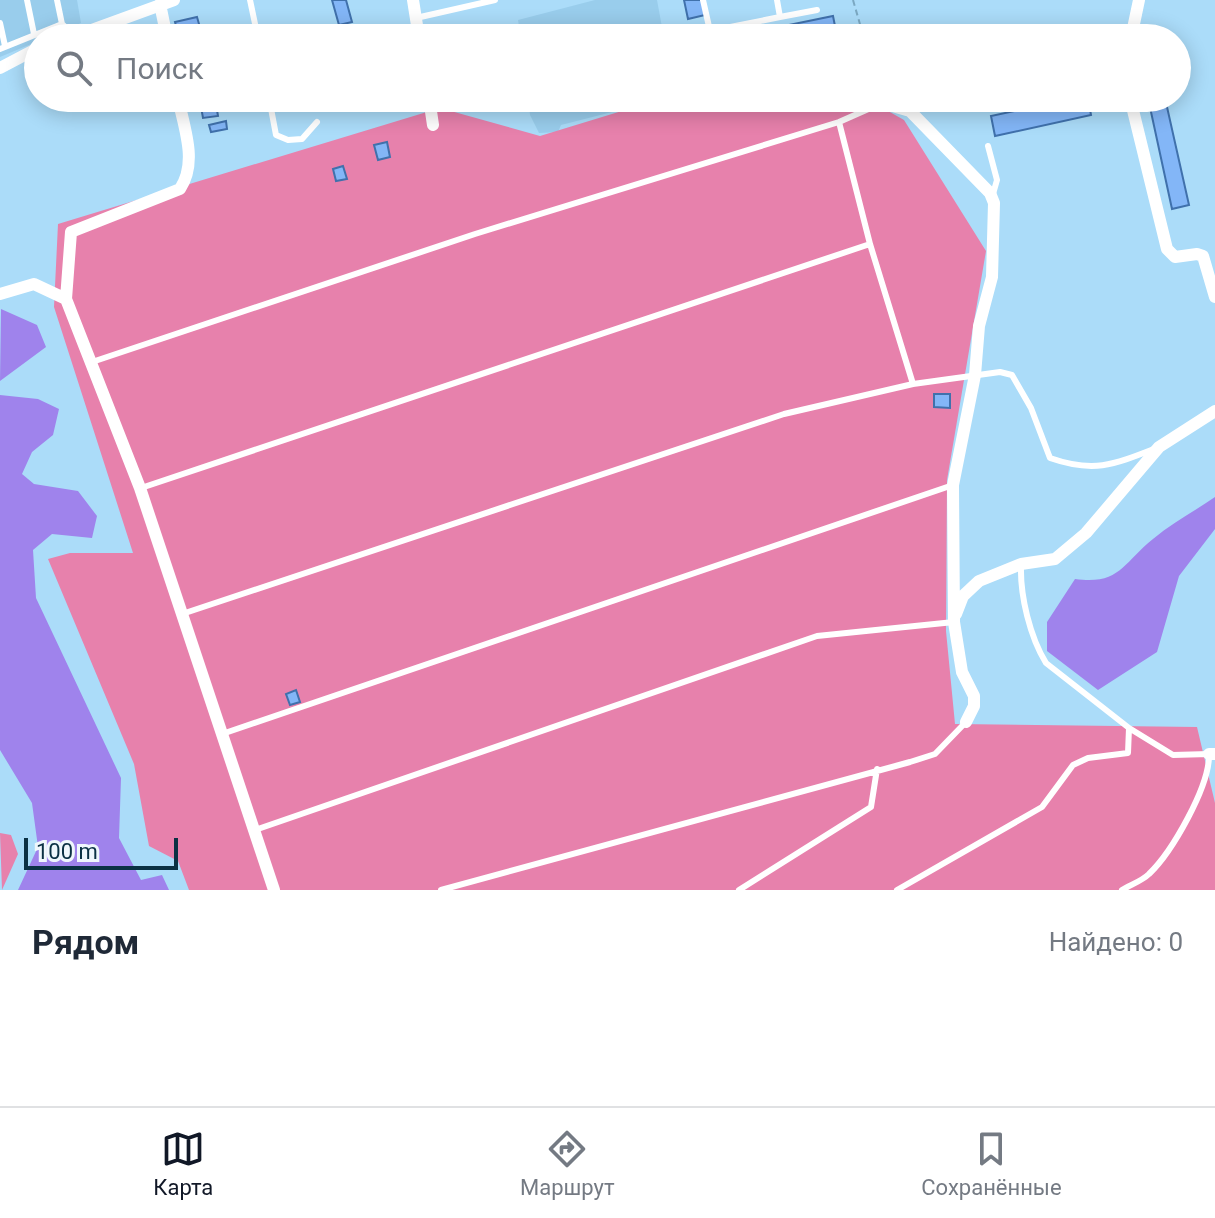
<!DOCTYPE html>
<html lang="ru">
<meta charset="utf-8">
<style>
:root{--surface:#fff;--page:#f6f6f7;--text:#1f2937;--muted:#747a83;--line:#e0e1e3;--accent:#111827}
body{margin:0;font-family:Roboto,sans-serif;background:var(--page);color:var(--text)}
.scale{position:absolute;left:24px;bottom:20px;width:154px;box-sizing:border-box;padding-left:8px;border:4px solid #0b3144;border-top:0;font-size:22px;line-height:28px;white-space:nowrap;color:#0b3144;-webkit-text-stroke:6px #eff7fc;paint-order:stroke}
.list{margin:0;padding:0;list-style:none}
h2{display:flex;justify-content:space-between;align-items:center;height:104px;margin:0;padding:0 32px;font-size:34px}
h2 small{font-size:26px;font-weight:400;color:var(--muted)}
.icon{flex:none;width:44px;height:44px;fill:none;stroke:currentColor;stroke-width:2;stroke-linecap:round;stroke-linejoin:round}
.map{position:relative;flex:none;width:1215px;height:890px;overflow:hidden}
.search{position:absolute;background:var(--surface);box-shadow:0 4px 20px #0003;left:24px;right:24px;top:24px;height:88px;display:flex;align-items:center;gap:20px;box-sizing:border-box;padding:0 28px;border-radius:44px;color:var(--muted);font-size:30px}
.sheet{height:216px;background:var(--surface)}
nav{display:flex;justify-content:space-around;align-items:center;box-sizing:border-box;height:112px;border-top:2px solid var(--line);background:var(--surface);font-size:22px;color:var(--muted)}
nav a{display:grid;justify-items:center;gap:4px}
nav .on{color:var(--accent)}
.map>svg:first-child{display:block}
.built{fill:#99cdec}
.green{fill:#e781ac}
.water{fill:#9f83ec}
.building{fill:#83b6f7;stroke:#4071ac;stroke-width:2}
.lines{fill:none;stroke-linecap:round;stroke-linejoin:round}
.path{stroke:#7ba8c2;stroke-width:2;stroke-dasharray:6 4;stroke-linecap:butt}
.lane{stroke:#fff;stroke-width:6}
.street{stroke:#fff;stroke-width:12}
</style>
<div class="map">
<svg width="1215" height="890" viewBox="0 0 1215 890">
<rect width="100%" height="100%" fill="#abdcf9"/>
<path class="built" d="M0,0H77L81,23L0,57Z
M595,0H657L664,38H521L518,20Z
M528,98H641L628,102L624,109L561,125L558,132L539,133L530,115Z"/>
<path class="green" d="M646,98H865L904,120L986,251L947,480L946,631L955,724L1197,727L1215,803V890H189L178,861L149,846L134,764L48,559L70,553H133L54,307L58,224L440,108L540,136L625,110L629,103Z
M0,833L11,835L18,854L2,890Z"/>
<path class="water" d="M1,309L37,325L46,347L0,381Z
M0,395L38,399L59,409L53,435L32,452L22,474L34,484L78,491L97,516L92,538L52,534L33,550L36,598L121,778L119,838L141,880L162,875L169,890H18L38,847L32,803L0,750Z
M1215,497V529L1179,576L1157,652L1098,690L1047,651V622L1075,579C1120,585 1122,564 1153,539C1172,523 1195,511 1215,497Z"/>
<path class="building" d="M332,0H346L352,22L339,25Z
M684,0H702L705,15L688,19Z
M833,16L837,36L735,38V36Z
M197,17L201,31L179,37L175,22Z
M355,98H407L357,106Z
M568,98H588L590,105L570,110Z
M1075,98H1088L1091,115L995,136L991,116Z
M1148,98H1165L1189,205L1172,209Z
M216,104L218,116L203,118L201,107Z
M226,121L227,129L211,132L209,125Z
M387,142L390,157L378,160L374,145Z
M343,166L347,179L336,181L333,169Z
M934,394H950V408L934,407Z
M296,690L300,702L290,705L286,694Z"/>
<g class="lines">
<path class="path" d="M853,0L864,38"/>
<path class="lane" d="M27,0L34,34
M57,0L62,24
M250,0L258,38
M703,0L710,31L780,17L777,0
M780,17L817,10
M416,18L495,0
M0,23L5,46
M0,49L62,24L75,36
M269,98L276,135L288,140L302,139L317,122
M839,122L870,244L913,384
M988,146L997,180L993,194
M92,362L475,234L839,122L882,103
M141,488L870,244
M1021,565C1020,596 1030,637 1046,663L1129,728
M182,614L784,414L913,384L1000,372L1012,375L1031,408L1050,458C1093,473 1113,465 1154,449
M222,734L953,485
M255,830L817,636L954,622
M441,890L910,762L935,754L966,722
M739,890L871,807L877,769
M897,890L1042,807L1073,765L1088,758L1128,753L1129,728L1173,755L1209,754C1210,786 1172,852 1149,874C1142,881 1130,885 1122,890"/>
<path class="street" d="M413,0L419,38
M160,4L167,38
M70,38L174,0
M1131,38L1139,0
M0,68L38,48
M178,98C184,128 198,162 180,189L71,232L66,299L140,488L274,890
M429,98L433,125
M1130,98L1167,249L1175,257L1197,254L1203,256L1215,297
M882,103L910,111L990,193L994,203L992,277L979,326L975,375L953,485L954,622L962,672L974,696V706L966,722
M0,294L34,284L66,299
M956,614L963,596L979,581L1021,564L1055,559L1086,533L1159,447L1215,411
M1209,754H1215"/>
</g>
</svg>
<div class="scale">100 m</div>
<div class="search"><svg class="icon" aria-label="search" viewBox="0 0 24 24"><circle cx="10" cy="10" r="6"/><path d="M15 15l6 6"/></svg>Поиск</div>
</div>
<section class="sheet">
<h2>Рядом<small>Найдено: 0</small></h2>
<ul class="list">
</ul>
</section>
<nav>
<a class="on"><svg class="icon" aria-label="map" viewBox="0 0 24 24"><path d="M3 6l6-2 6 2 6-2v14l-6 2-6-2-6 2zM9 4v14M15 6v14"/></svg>Карта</a>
<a><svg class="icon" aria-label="directions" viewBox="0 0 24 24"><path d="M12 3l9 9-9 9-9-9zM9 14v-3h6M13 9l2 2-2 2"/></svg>Маршрут</a>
<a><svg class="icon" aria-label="saved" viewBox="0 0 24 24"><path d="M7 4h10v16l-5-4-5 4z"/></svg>Сохранённые</a>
</nav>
